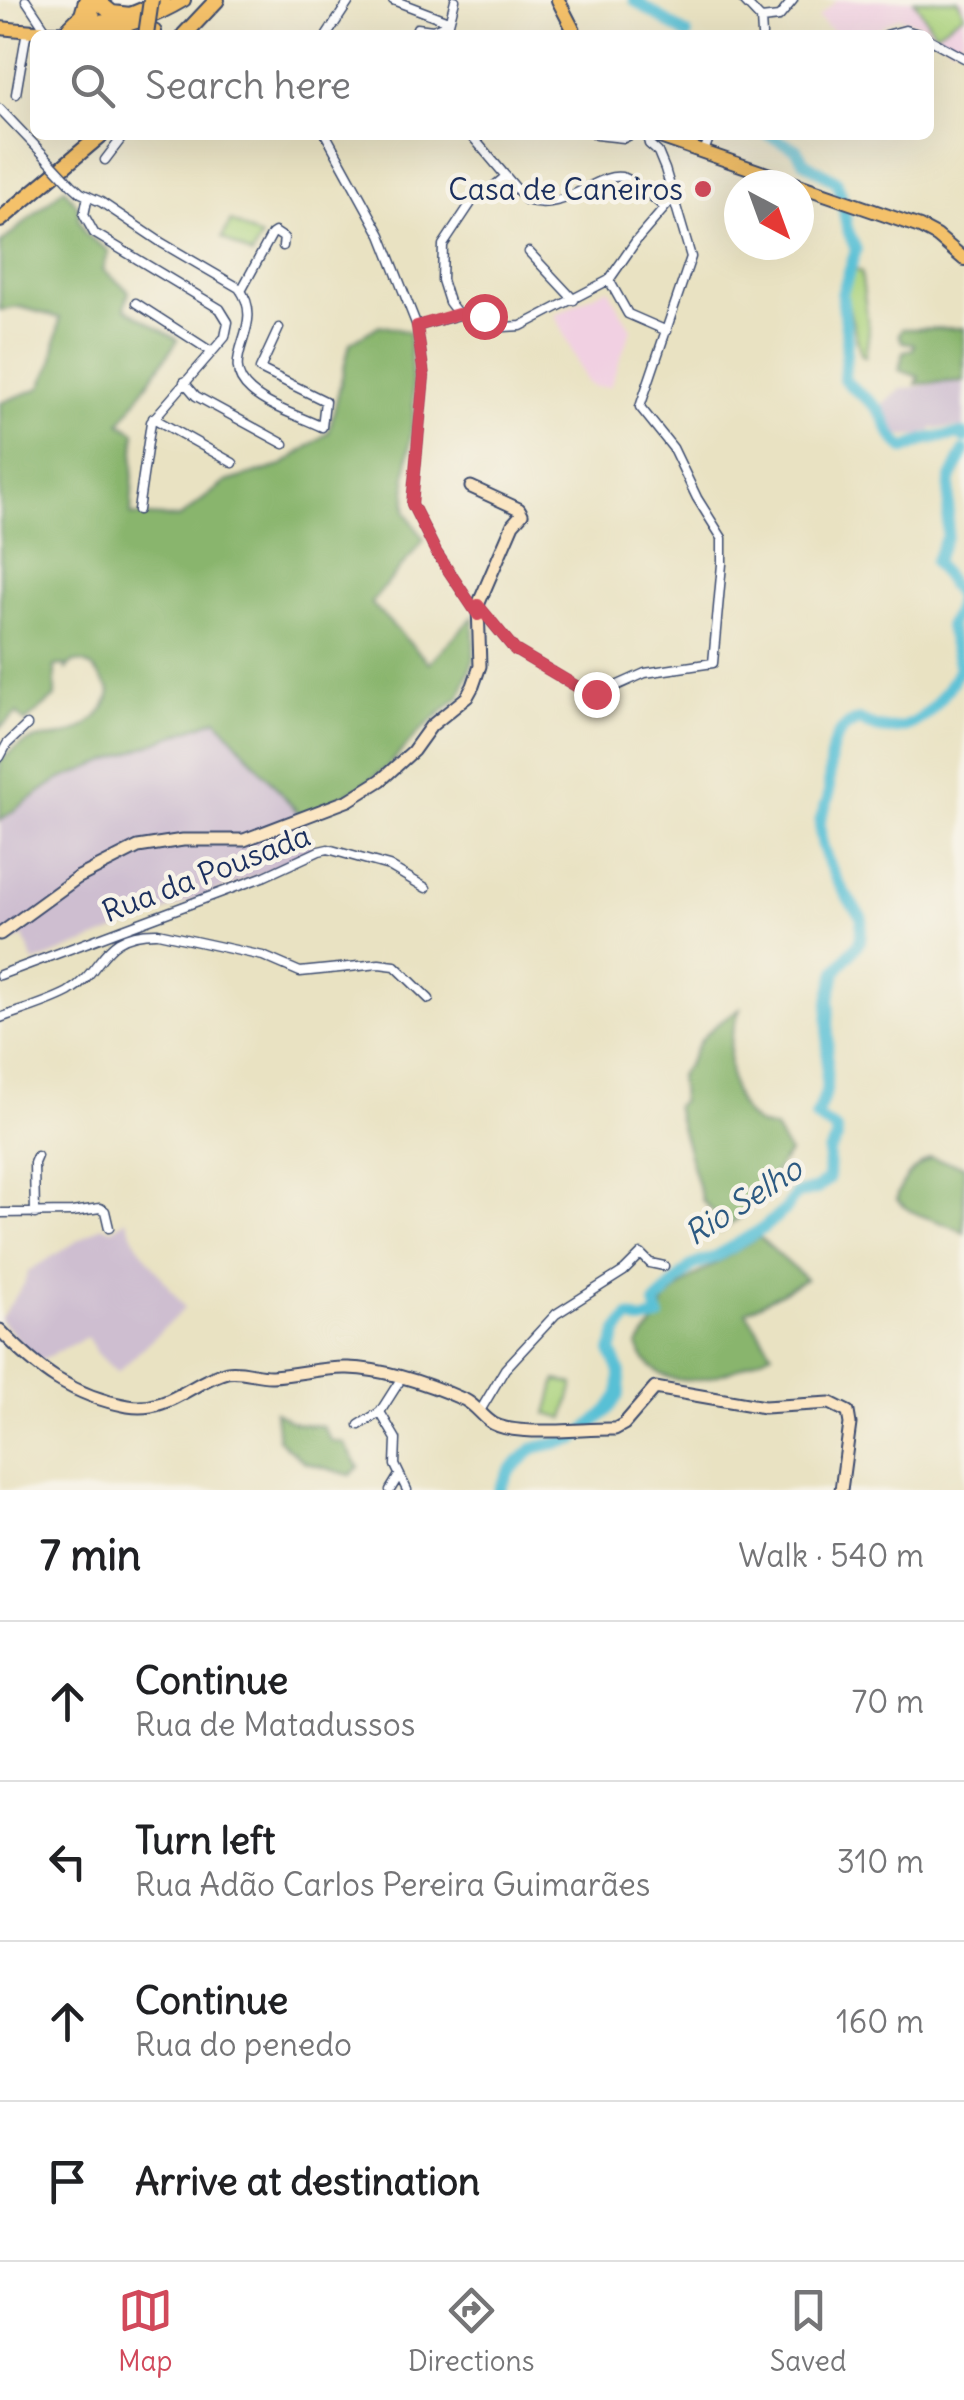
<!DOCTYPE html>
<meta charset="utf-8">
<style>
:root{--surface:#fff;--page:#f2f2f2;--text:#202124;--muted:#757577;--line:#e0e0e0;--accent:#d1495b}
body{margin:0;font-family:Delius,sans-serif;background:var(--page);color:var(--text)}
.compass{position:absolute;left:724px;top:170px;width:90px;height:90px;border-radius:50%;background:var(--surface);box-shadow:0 10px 40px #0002;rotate:139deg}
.stop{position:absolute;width:30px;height:30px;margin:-22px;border:8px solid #d1495b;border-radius:50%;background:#fff}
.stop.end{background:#d1495b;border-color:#fff;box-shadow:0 2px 10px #0008}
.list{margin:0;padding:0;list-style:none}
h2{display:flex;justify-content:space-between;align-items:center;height:130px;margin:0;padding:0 40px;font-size:42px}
h2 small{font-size:32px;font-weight:400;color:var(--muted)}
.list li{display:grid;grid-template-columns:65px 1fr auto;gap:30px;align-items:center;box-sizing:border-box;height:160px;padding:0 40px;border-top:2px solid var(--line)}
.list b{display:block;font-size:38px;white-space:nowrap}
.list p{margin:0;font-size:32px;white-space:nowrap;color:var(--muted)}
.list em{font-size:32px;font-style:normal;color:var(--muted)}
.icon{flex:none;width:55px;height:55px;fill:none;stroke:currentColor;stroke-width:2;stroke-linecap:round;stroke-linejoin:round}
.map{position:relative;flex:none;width:964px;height:1490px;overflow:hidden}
.search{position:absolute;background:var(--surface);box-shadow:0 10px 40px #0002;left:30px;right:30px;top:30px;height:110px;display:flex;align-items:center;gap:25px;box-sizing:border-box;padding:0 35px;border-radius:15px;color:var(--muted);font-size:38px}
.sheet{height:770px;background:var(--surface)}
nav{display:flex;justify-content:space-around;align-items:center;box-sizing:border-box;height:140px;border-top:2px solid var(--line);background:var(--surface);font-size:28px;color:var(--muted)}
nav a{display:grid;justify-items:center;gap:5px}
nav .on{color:var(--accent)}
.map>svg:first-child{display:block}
.built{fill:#f1d0e2}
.industrial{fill:#cebed0}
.green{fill:#acd37e;stroke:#64816e;stroke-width:2.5}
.forest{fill:#89b56d;stroke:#527266;stroke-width:2.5}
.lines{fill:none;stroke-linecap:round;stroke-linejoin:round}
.river{stroke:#58c0d5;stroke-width:12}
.street-casing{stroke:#3a4a6d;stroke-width:11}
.secondary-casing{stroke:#3a4a6d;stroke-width:15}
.primary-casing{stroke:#3a4a6d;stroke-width:16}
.highway-casing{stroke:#3a4a6d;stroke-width:18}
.street{stroke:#fff;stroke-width:8}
.secondary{stroke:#fbe6c3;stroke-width:11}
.primary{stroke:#f4c16a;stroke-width:12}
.highway{stroke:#f4c16a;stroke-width:14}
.street-bridge-casing{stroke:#3a4a6d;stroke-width:11;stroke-linecap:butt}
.highway-bridge-casing{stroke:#3a4a6d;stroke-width:18;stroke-linecap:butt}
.street-bridge{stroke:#fff;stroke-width:8}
.highway-bridge{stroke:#f4c16a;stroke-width:14}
.route{stroke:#d1495b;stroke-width:12}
.poi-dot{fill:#d1495b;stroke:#f7f3e8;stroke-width:4}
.labels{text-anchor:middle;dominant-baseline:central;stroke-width:9;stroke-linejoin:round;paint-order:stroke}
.poi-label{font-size:30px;fill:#1b2f5e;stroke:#f7f3e8;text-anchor:end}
.street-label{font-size:30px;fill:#1b2f5e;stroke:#f7f3e8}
.water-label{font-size:32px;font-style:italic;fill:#2d5a82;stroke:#f7f3e8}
</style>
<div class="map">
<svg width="964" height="1490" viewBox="0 0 964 1490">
<rect width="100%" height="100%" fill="#f7f3e8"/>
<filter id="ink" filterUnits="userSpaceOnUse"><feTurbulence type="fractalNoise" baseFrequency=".01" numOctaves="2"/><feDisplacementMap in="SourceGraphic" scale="20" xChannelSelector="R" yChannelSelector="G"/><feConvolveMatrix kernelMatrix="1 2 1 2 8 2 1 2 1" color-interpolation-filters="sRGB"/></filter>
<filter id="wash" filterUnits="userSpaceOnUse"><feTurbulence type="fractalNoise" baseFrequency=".0048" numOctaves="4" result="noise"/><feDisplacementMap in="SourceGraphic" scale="40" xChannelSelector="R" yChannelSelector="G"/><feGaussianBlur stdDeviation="2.25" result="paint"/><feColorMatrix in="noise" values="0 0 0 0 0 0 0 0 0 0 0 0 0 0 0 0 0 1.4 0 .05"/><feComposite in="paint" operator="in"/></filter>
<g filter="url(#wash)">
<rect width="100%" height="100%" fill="#e9e2c2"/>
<path class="built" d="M837,0H964V37L953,47L932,35L925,26L898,17L867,35H836L818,17Z
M608,288L631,329L610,387H595L587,383L555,315Z"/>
<path class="industrial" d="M943,383H964V432L960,428H932L931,432H924V436L893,435L881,406L901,389Z
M217,719L303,818L316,852L34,963L24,937L0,945V820L58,780Z
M126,1219L137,1244L185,1308L117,1373L97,1353L87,1337L37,1362L0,1319L24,1284L28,1271L102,1226L113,1229Z"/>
<path class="green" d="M914,0H958L964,14L935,33Z
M231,221L261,238L252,255L222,238Z
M855,270L861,272L869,332L865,357L861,354L845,294L847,281Z
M556,1380L574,1384L564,1419L547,1414Z"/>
<path class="forest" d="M64,188L78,207L79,220L85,234L109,251L103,270L129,291L125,308L178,340L120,423L135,432L131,515L179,518L226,482L281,466L329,432L350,343L380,325L409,332L414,409L406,476V512L424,540L371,603L429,663L473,617L474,659L460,696L420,731L386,768L357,789L301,816L217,719L58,780L0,820V761C8,754 16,747 27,742C43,735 55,739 66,735C86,729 108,712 110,691C100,677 93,661 74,662L66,669V665L55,666V697L25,722L17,713L0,728V403L40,388L52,364L60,318L20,307L0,310V244Z
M964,328V381L916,384L919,377L899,370L904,351L913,349L914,344L902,342L899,334L902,329Z
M740,1009C726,1041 723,1096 753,1121C759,1126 768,1127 775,1129L789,1153L747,1212L720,1232V1219L702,1200L675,1106L681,1101L679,1075C690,1066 693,1052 701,1040C711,1027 726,1018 740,1009Z
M931,1158L964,1166V1233C942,1219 915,1219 897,1200C898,1183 916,1165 931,1158Z
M759,1237L806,1279L746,1312L772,1352C730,1373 663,1406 637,1346L662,1314L664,1302L690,1279Z
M275,1412L295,1423L322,1426L331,1441L344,1443L359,1467L350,1475L304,1462L278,1439Z"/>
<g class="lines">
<path class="river" d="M634,0L687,35
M768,135L796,149L804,162L836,181L841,194L847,228L856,250L842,294L847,338L844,379C853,391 867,397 876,407C890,422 884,433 905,449L927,439L963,434L964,438
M499,1490L509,1471L534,1448L576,1439L608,1410L619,1394L620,1372L611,1351L618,1331L629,1317L642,1321L659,1317L655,1304L691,1266L715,1257L762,1229L786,1209L796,1194L817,1189L828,1179L829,1152L837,1139L836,1130L816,1117L826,1092L829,1000L836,971L860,941L862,918C844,894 819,856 820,824C820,814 828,804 829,794C830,765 826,731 859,720C908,747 938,708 960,668L949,626L956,612L958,595L935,562L947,536L950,480L964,451"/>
</g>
</g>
<g filter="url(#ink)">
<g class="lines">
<defs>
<path id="street" d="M26,0L48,33
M393,0L448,21
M743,0L761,19
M327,35L350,0
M415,35L417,28L433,30L447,24
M446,35L455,0
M762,35L761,19L779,17L793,0
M886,35L905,30L922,35
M929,39L964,58
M16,94L27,30
M0,109L43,154
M326,135L381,235L417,326L424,376L412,504L436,552L478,615
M471,135L526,200C568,214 598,169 625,178C638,183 653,198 664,207
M596,135L624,138L630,135
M704,152L710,135
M105,160L124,135
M71,184L81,193L101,202L162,243L239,288C269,328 214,359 251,391C269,407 299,416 322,427L325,401L260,369L279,328
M88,196L84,215L94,233L220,309L228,322L225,337L151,422L138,510
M529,252L574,300
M609,280L628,314L667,331
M241,291L272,234L275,232L284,238L283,246
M136,303L212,352
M458,314L449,302L442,280L443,245L475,197L482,196L505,177
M417,326L467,313L484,316L504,327L521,326L609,280L636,241L674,197
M184,382L196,396L284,444
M153,418L233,463
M481,609L515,650L586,692L596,695L645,673L713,663L722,564V538L697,498L673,448L640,407L691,257L665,169L658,152L649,144L647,135
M0,757L7,744L27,725
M0,975L265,876L319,851L328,849L389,866L426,888
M0,1018C22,1010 47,1003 68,992C106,970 99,932 158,933L263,956L300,972L379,964L395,966L429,999
M0,1213L72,1212L100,1208L105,1211L109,1228
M35,1214L34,1163L37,1156
M401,1379L380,1412L396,1439L395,1465L407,1490
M480,1411L505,1369L556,1314L624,1271L641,1254L650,1263L664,1266
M359,1425L380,1412
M390,1490L398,1477"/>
<path id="secondary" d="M0,934L77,878L138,847L183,840H244L349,800L381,780L413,751L431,726L467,697L473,686L480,666L478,605L513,524L522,514L519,509L471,487
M0,1330C38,1370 73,1396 128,1406C169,1413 192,1381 227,1372C242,1369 258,1377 272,1376C297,1375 323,1367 348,1368C385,1369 431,1385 465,1400C477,1406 483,1418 494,1424C519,1437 585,1428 615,1429L624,1424L655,1388L764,1407L830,1403L848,1412L850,1424L841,1490"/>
<path id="primary" d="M558,0L576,35
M69,27L118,19L164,0
M0,28C70,35 121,38 184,0
M654,135L920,227L937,236L964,259"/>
<path id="highway" d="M87,0L96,26L118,28
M96,0L112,13L131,15
M70,27L82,15L86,1
M153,35L154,32
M184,35L217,0
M0,220L101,135"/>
</defs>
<use href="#street" class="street-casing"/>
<use href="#secondary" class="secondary-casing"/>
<use href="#primary" class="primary-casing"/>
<use href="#highway" class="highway-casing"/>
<use href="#street" class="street"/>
<use href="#secondary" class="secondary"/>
<use href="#primary" class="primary"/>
<use href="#highway" class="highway"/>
<defs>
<path id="street-bridge" d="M43,154L71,184"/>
<path id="highway-bridge" d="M146,35L151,0"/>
</defs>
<use href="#street-bridge" class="street-bridge-casing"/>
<use href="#highway-bridge" class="highway-bridge-casing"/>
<use href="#street-bridge" class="street-bridge"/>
<use href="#highway-bridge" class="highway-bridge"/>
</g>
</g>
<g class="lines" filter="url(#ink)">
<path class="route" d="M484,316L458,314L417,326L424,376L412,504L436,552L478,615V605L515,650L586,692L596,694"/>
</g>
<circle class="poi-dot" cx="703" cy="189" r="10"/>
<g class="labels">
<g class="poi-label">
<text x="683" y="189">Casa de Caneiros</text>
</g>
<g class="street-label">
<text transform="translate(206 873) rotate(-21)">Rua da Pousada</text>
</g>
<g class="water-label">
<text transform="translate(743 1201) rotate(-33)">Rio Selho</text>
</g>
</g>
</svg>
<svg class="compass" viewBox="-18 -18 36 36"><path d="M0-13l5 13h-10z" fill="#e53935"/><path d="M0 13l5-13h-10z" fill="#757577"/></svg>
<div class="stop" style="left:484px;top:316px"></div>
<div class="stop end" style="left:596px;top:694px"></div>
<div class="search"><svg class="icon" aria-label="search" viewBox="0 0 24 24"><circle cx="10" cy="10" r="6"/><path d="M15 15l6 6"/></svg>Search here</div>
</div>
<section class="sheet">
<h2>7 min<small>Walk · 540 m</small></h2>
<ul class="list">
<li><svg class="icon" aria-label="ahead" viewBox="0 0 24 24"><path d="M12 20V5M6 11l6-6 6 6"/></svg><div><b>Continue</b><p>Rua de Matadussos</p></div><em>70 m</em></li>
<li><svg class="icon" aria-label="left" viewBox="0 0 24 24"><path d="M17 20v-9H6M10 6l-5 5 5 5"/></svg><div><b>Turn left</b><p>Rua Adão Carlos Pereira Guimarães</p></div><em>310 m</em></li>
<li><svg class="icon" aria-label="ahead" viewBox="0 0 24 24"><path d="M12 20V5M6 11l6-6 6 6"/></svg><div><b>Continue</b><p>Rua do penedo</p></div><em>160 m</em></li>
<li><svg class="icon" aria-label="arrive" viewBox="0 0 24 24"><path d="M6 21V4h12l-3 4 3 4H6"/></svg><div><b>Arrive at destination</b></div></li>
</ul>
</section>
<nav>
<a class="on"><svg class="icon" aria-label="map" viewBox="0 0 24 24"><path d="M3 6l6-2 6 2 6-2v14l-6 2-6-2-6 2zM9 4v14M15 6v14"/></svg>Map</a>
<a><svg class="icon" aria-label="directions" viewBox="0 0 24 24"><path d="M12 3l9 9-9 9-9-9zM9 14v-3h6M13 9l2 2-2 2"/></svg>Directions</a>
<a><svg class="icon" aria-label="saved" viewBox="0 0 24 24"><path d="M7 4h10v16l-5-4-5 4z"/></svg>Saved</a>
</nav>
